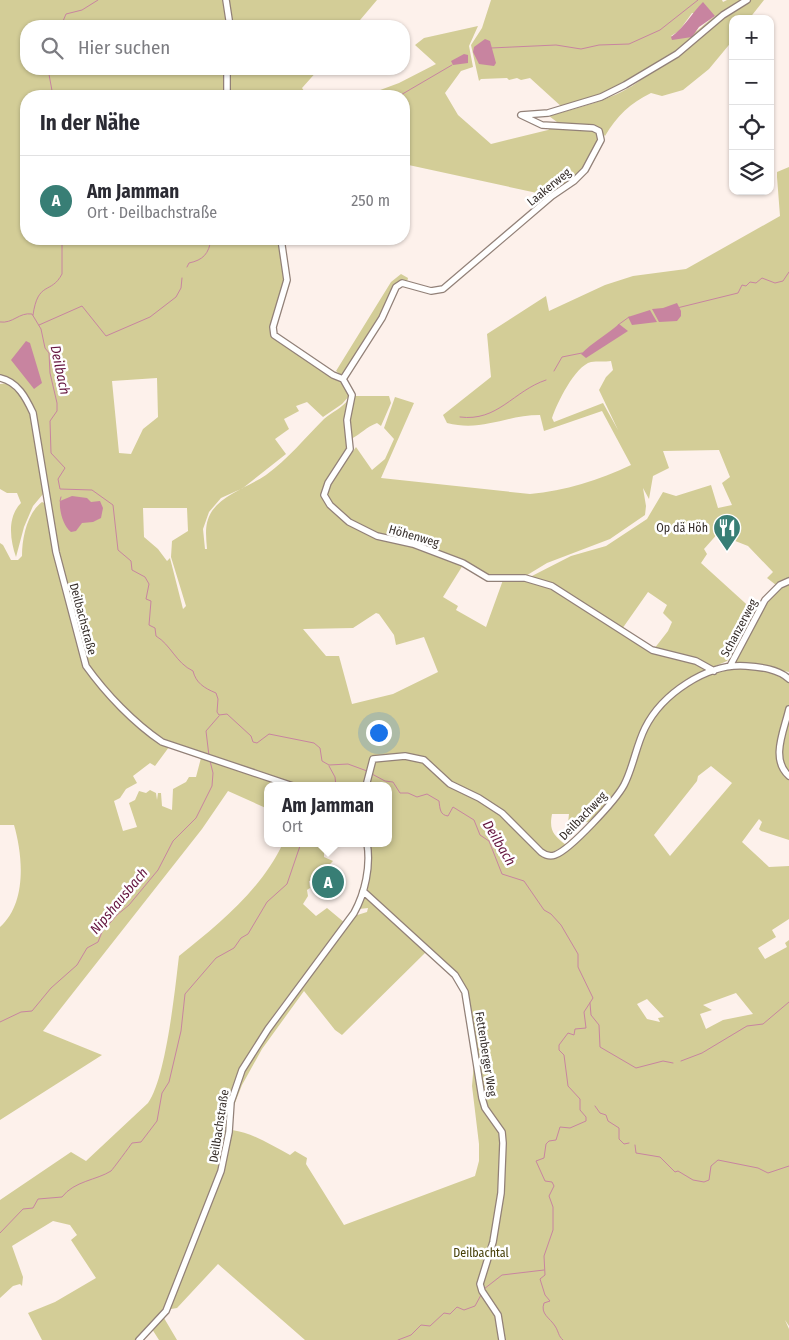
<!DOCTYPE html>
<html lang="de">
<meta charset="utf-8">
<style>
:root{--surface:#fff;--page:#f2f2f3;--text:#2b2b33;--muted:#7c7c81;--line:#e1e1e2;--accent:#387e75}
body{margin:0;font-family:"Fira Sans Condensed",sans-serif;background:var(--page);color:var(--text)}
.controls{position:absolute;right:15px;top:15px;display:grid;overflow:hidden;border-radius:10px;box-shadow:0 1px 4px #0004}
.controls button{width:45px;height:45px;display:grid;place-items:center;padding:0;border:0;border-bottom:1px solid var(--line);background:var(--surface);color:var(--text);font:25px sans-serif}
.you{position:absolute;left:378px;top:732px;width:18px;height:18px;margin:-12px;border:4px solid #fff;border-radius:50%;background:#1a73e8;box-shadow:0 0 0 8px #1a73e833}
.badge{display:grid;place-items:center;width:32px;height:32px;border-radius:50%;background:var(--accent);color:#fff;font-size:16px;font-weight:700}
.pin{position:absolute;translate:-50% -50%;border:2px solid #fff;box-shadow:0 1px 5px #0006}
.popup{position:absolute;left:264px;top:782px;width:128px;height:65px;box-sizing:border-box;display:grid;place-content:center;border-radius:10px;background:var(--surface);filter:drop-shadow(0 1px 4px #0005);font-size:16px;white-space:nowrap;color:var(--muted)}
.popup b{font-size:19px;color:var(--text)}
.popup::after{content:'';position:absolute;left:50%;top:100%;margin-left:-10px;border:10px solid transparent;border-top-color:var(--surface)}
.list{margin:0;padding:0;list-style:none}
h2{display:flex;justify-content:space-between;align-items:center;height:65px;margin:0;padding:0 20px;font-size:21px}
h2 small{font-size:16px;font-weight:400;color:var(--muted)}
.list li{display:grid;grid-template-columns:32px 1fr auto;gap:15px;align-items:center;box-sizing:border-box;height:90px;padding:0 20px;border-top:1px solid var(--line)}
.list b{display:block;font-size:19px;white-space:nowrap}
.list p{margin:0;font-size:16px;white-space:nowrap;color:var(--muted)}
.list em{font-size:16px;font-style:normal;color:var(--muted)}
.icon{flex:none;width:28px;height:28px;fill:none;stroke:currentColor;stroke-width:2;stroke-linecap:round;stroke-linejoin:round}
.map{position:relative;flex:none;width:789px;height:1340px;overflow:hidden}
.search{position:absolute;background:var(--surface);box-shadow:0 1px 4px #0004;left:20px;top:20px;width:390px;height:55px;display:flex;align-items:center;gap:12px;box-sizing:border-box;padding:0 18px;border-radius:20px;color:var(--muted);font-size:19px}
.panel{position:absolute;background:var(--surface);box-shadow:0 1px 4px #0004;left:20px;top:90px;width:390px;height:155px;border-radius:20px}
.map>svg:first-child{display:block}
.green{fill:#d3cd97;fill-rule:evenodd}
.water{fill:#c884a0}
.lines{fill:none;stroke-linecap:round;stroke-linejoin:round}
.stream{stroke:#c884a0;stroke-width:1}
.minor-casing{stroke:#928178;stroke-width:8}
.minor{stroke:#fff;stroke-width:5.5}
.labels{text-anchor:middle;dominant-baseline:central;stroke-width:5;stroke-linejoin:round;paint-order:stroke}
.street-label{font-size:12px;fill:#352d29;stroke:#fff}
.poi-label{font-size:12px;fill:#352d29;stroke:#fff;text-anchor:end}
.park-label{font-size:12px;fill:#463f07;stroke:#fff}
.water-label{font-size:14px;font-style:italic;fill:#64143e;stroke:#fff}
</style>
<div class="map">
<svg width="789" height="1340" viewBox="0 0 789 1340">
<rect width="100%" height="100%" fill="#fdf1eb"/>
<path class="green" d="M0,0H377L355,26H26V69H319L302,88L307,95L312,96H26V239H281L286,280L271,328L274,337L339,380L350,395L342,404L323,417L307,402L296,406L299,411L284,419L289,429L275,439L286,454L243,488L221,498L209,512L203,529L205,549H207C206,536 204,523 212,511C224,494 248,487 266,475C288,459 305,438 324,419C332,412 342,408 348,400L346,419L349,449L323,491L325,503L338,514L340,512L328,500V486L356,447L372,470L385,459L394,439L384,428L395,397L414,403L381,478L530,494C565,491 599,480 631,465L602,411L544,431L540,415C505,415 483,432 447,423L443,415L491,377L487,334L546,296L549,311L605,285L633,276L686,269L780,216L777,177V172L789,167V579L776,585L767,578L773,572L748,546L725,537L728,531H720L704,549L707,554L701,563L755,612L738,647L727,661L711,668L692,658L654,649L668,631L672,622L663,613L667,605L648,592L622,629L552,585L528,578L571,556L606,546L647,519L663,492L676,496L711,485L718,508L732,505L722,483L730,477L719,450L663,451L669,468L653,476L649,499L643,488L646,506L645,515L610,539L547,563L524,577L489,576L460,560L424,546L423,548L463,565L443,597L458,606L456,610L486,627L503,580L525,579L551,587L580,607L649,649L698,664L715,674C737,666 767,663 786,680L789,677V840L761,831L759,829L762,822L759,819L742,842L769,867L789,866V919L772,930L776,937L758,948L765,959L787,947L785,943L789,940V1326L785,1320L789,1329V1340H503L497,1311L495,1312L500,1340H305L218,1264L177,1308L165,1310L137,1340H42L28,1313L55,1302L96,1278L71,1240L77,1235L70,1225L53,1221L12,1246L23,1277L22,1286L20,1284L13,1286L0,1298V1200L71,1152L86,1161L148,1103C166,1078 175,989 179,956C218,925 262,889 283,843H324V857L333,861L315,880L309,881L310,888L307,890L308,896L303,904L316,916L327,908L345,923C312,967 241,1047 229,1098C227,1110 228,1124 227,1136L231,1137L232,1130C253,1133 271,1145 290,1155L295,1151L307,1158L306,1164L344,1225L475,1176L479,1161V1144L472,1086L475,1050L463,985L452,972L398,922L397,923L427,951L342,1035L335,1030L304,991L262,1049L242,1085L233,1108C225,1075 331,948 354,916L367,912L368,908L359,909L363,896L365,895L377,905L379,904L366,889L369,843H388V786H299L175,746L149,730L98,680L88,666L81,648L57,549L32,406C27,391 16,379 0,377ZM611,361L613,370L606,377L599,390L618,430L603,403L554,422L552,418C557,403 575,366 591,362C597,361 605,362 611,361ZM157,378L158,417L143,429L131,454L119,453L112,381ZM143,508H187L188,531L172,541L171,557L186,606L183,609L170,558L167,561L158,549L144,537ZM376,613L379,614L394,635L396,645L424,637L438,672L393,694L352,704L339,656H326L303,629L353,628ZM711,766L732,783L670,856L654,835L697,781L698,776ZM612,796L615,800L603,810L584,837L581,835L555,854H549L566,845C553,835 549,830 552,814H569L568,823L590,822ZM736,993L753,1014L723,1020L706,1029L700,1014L712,1010L703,1005ZM647,999L664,1017L658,1018L660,1022L647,1019L637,1004Z
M491,0H722L723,2L727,0H764L749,19H733V40L709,69L683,90L662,96L651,93C630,103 617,116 605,136L600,131L555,124L557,122L549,116C580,107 617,99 642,79L639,76L623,86L563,108L530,78L521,80L517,78L509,80L507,78L481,79L479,81L471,45L482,28ZM692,13L715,16C699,27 691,43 671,36L679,31Z
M478,26L469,46L473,67L461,71L445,93L458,115L491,144L548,130L552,127L597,131L600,139L582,172L551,196L404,164V96H364L399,83L436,64L415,45L424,38Z
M401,274L408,278L407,282L401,283L381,318L342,376L336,371L391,282Z
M9,383L28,404L31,414L43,494L33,506L24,527L16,557C10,540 7,517 21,503L17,493H7L0,489V384Z
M355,396H389L391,403L381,426L377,423C366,427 361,434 351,439L348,420L352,398Z
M42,502L46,504L55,553L84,668L96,682L169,747L155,766L150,763L133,776L137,783L126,789L120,798L114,801L123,831L137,827L129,803L135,800L139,791L146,793L150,790L156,793L157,800L158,793H161L162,806L172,810L173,789L186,782L189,777H196L201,758L288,786H268V809L228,791L202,829L43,1031L102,1055L0,1120V927C27,903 23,856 14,825H0V543L3,545L11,560H18L22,556C22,538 27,513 42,502Z
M789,583V672L733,662L767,600L779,588Z
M164,1318L177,1340H159L152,1329Z"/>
<path class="water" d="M703,2L715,16L699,27L692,37L672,40L671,37C684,28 692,13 703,2Z
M485,39L490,41L496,63L494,66L479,64L473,52L474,47Z
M464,54L468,55V63L453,65L451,61Z
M677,303L681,311V316L677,321L659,322L652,309L663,308Z
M650,310L657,322L632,325L628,317Z
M619,324L628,331L586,358L581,354C593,342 606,335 619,324Z
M26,341L30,343L42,383L34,389L11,360Z
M72,496L87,498L91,502L100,501L103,508L101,518L93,522L82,523L76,531L71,532C63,526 59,510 60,501Z"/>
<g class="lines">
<path class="stream" d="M61,26L66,14L82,10L98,0
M491,48L556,45L581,49L599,45L629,44L660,30L698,0
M48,69L53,96
M399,96L452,65
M187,267L189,263C203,260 209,254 211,239
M677,308L738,293L742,285L746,286L750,282L756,283L762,278L775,283L783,281L789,272
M33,315C38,280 51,295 62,274V239
M0,322C13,324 19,312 32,314L41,329L45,348L49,353L50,373L57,403V411L50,421L51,453L65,468L58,479L60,489L92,490L113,505L118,550L131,561L132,570L145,577L149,584L146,599L151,601L149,625L155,628L156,636C171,645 176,663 193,671C196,683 204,688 216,693L218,699L217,712L219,715L227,714L251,736L253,742L257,743L269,734L314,743L320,748L322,761L329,765L348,764L367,771
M39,325L82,306L106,336L150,317L176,297L181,288L182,278
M618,325L629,317
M554,371L562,357L582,353
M460,417C498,422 513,391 546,380
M60,501L61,497
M209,756L206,731L219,716
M329,766L335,777L336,786
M372,774L385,781L393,782L400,793H408L417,797L427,794L439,801C440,809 440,815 448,816L453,807L474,820L480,835L489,841L502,874L524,881L544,910L551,914L561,925L578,954V967L593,998L584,1012L586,1028L575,1029L574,1035L568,1033L559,1045V1050L564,1055L568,1086L580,1099V1110L586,1117V1121L570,1128L560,1127L556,1140L549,1141L546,1144L544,1158L536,1161L545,1181L552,1182L554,1186L549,1196L553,1207V1230L544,1256L545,1275L540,1279L545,1295L550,1301L544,1303C540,1314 550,1318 555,1326C559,1332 558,1336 563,1340
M590,1003L591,1015L599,1025L600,1047L636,1068L663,1061L673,1063
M0,1022L21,1012L32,1011L51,988L77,965L87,948L98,942L102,932L117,915L129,905L158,870L173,841L196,818L212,786L213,773L210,761
M681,1061L702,1053L747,1026L763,1024L789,1002
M595,1106L600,1113L606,1115L608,1121L619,1128V1139L624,1144L629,1143
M635,1145L636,1153L660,1157L675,1172L678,1171L693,1180L704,1182L709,1180L711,1166L718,1160L758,1168L768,1173L789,1166
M0,1233L23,1209L33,1208L38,1199L62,1197C74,1181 97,1180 111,1171C113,1169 130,1146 132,1143L141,1142L157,1121L162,1093L169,1082L181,1031L185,994L216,958L234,948L241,938L248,934L267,902L287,884L301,843
M484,1289L502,1275L544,1270
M398,1340L411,1335L421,1325L430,1326L444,1313L450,1314L457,1307L464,1310L475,1306L481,1295"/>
<defs>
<path id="minor" d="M226,0L230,26
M227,96V69
M281,239L287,280L273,327L274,335L333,375L343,379L352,395L347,420L350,449L328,483L324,495L330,505L349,522L377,536L413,544L463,563L488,578H525L552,586L652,650L696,661L714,671
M0,378C18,382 26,398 33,413L56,552L86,666C106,694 134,723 162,742L293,786
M343,379L382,318L396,287L402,283L431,291L443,289L552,196L574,181L585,170L601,140L599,131L593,128L542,125L521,115L548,113L601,97L625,85L677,54L723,15L747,0
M730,666L765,600L780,585L789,581
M789,709C784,731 770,759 789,776
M366,786L373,759L405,756L424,760L450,784L479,798L502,813L541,852C545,855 550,857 555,855C570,850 616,800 624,785C633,768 636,746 645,728C662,694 707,663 746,666C761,667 778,669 789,679
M363,891L455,975L465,992L482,1098L485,1108L502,1132L503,1143L501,1193L493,1242L480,1284L482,1291L498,1315L502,1340
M139,1340L166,1311L221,1171L229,1132L231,1102L242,1070L268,1029L354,913C365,893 371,866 367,843"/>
</defs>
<use href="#minor" class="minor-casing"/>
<use href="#minor" class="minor"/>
</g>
<defs>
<symbol id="restaurant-pin" viewBox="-11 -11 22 30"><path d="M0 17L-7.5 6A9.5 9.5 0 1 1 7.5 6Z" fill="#387e75" stroke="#fff"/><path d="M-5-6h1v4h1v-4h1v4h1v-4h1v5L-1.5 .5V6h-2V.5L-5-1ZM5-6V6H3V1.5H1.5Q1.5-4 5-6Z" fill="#fff"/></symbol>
</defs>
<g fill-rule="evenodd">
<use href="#restaurant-pin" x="711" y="512" width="32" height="43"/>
</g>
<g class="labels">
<g class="street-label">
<text transform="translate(549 187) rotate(-39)">Laakerweg</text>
<text transform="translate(414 536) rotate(16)">Höhenweg</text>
<text transform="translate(83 619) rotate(75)">Deilbachstraße</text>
<text transform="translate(739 628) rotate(-62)">Schanzerweg</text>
<text transform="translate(583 816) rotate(-46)">Deilbachweg</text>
<text transform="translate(486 1054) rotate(81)">Fettenberger Weg</text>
<text transform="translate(219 1126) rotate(-81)">Deilbachstraße</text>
</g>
<g class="poi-label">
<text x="708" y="528">Op dä Höh</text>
</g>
<g class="park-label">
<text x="481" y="1253">Deilbachtal</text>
</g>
<g class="water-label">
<text transform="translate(60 370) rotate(78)">Deilbach</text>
<text transform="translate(499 843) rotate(59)">Deilbach</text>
<text transform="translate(119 901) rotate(-50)">Nipshausbach</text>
</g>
</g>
</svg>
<div class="controls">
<button>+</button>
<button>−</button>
<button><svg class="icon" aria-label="locate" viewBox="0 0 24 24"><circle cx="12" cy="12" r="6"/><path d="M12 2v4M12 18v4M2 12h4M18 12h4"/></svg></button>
<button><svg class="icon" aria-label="layers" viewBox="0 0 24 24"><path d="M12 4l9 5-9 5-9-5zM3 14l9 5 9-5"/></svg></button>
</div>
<div class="you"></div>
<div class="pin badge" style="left:328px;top:882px">A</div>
<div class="popup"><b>Am Jamman</b>Ort</div>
<div class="search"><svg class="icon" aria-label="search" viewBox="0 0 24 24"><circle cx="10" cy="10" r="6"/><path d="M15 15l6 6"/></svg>Hier suchen</div>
<section class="panel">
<h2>In der Nähe<small></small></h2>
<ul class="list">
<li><span class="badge">A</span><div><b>Am Jamman</b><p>Ort · Deilbachstraße</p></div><em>250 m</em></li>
</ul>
</section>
</div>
